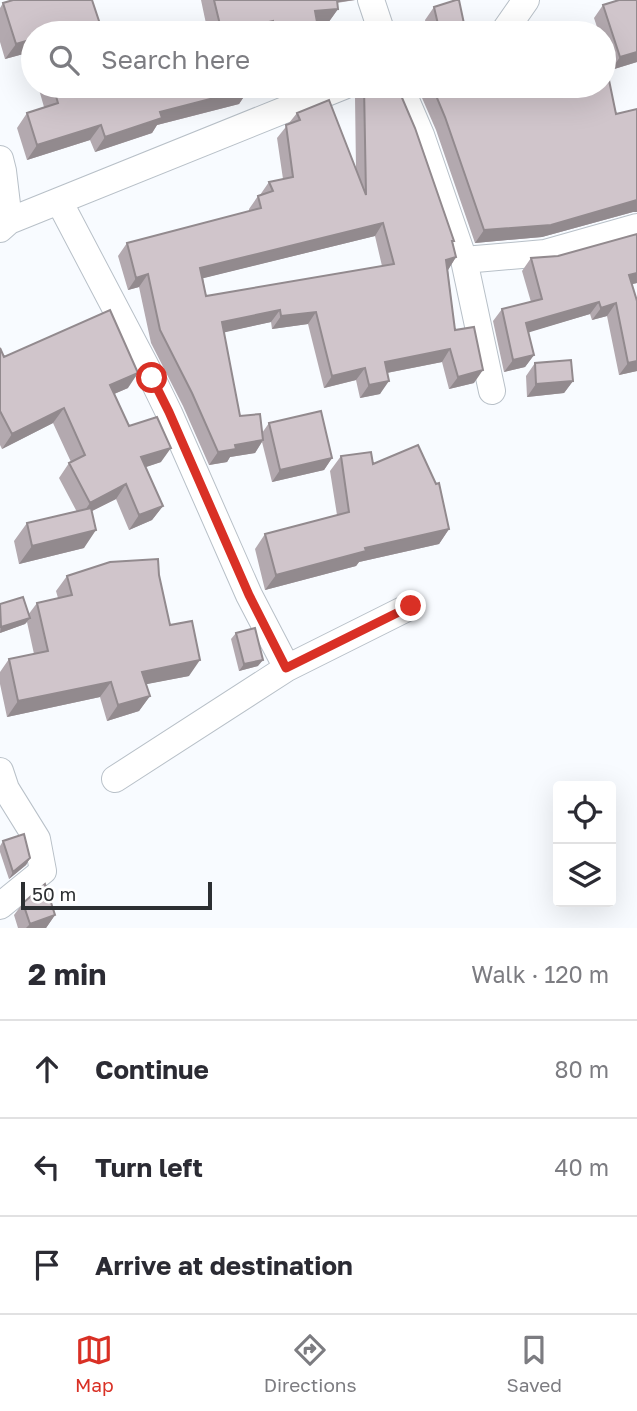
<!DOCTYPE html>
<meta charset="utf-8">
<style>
:root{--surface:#fff;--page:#f2f2f3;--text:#2b2b33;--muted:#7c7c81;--line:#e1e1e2;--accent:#d93025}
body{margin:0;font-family:"Golos Text",sans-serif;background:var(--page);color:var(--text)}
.controls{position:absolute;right:21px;bottom:21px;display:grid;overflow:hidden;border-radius:7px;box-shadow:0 7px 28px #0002}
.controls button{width:63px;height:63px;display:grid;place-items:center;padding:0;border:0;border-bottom:2px solid var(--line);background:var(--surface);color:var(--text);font:35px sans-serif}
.scale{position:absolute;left:21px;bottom:18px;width:191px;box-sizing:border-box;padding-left:7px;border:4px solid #2c2f32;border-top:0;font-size:19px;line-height:24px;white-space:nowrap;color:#2c2f32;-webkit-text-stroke:5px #fff;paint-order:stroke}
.stop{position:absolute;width:21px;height:21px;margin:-16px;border:5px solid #d93025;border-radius:50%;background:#fff}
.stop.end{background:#d93025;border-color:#fff;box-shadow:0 2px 7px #0008}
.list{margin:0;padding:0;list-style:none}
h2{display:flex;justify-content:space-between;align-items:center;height:91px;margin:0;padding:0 28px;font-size:30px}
h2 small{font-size:23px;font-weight:400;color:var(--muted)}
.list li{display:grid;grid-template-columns:46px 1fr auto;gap:21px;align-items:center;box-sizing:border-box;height:98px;padding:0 28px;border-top:2px solid var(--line)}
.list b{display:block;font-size:26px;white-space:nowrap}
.list em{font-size:23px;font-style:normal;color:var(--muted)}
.icon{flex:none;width:38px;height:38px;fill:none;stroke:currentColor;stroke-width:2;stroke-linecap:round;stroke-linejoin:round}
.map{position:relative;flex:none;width:637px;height:928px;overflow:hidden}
.search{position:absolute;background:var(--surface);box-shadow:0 7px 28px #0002;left:21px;right:21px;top:21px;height:77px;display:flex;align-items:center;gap:18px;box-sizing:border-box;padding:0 24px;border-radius:38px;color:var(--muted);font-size:26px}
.sheet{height:385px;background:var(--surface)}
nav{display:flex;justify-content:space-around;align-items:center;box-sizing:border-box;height:98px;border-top:2px solid var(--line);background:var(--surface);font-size:19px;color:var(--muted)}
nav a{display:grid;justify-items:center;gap:4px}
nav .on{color:var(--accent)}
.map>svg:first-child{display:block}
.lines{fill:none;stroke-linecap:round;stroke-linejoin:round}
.street-casing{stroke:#b8c0c8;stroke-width:28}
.street{stroke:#fff;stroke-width:26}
.wall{fill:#b3a9af;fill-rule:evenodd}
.shaded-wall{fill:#928a8e}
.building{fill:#d0c5cb;stroke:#928a8e;stroke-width:2;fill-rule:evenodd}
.route{stroke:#d93025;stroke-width:9}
</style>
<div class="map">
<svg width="637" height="928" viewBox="0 0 637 928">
<rect width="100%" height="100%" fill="#f8fbff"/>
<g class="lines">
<defs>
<path id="street" d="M371,0L382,33
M503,33L526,0
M400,86L421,135L464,260L492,391
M0,159L3,171L9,221
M59,201L152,378L169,413L249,595L287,668
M0,229L9,221L344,86
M464,260L545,253L637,227
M0,771L6,789L37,839L43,871L0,906
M115,779L287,668L411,606"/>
</defs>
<use href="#street" class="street-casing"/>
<use href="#street" class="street"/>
</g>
<path class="wall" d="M201,0H355L337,3L338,9L328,23L317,25L319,33H208Z
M3,3L33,33V72L27,53L5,59L0,42V8Z
M603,5L637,62L611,70L604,48V33H599L594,18Z
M434,7L466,33H428L425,20Z
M38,86H248L249,89L239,104L157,125L152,133L95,152L90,140L27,160L17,128L27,113L44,107Z
M363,86H397L453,243L456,257L448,270L455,330L474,383L449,389L442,362L387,373L380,394L360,398L356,380L324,388L308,324L272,329L271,322L224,332L240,416L262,433L269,423L332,458L324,470L272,482L262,442L255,453L230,457L227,462L209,465L183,406L151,343L139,287L128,290L118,256L127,243L249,211V209L258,196L260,195L269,182L283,179L277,138L297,113L356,169L355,97ZM375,236L382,266L206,296L203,278Z
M423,86H604L633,212L542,237L475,243L436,130L419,91Z
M531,258L637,283L632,284L637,301V371L619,375L607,316L592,320L590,314L528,332L534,355L525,367L504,372L493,321L502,309L531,302L522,271Z
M0,348L4,357L128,388L114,394L129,426L161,462L146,467L163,506L152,520L129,530L116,499L92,511L84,548L19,564L14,541L27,523L77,512L59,478L69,463L71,462L53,423L2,449L0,445Z
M535,363L573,381L564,393L527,397L526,376Z
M341,456L373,464L449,529L439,544L359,562L356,566L265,590L255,549L265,534L337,515L330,471Z
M159,575L170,625L189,676L146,684L150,696L139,711L107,721L100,697L7,717L0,684V672L9,659L34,654L27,622L25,624L0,633V604L28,615L37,603L58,598L56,591L67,576Z
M236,633L258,666L239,671L231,639Z
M3,841L30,858L26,865L9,879L0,852V846Z
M23,903L55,915L46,928H18L14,915Z"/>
<path class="shaded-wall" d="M328,0H355L325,4Z
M338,9L328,23L305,26L315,11Z
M273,21L264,33H224Z
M33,39V44L27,53L5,59L16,44Z
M637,52V62L611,70L620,57Z
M249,89L239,104L157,125L152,133L95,152L105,137L160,112Z
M101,125L90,140L27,160L37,145Z
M637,200V212H633L542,237L475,243L484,230Z
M383,223L375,236L192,281L200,268Z
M456,257L448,270L446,260Z
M637,273V283L620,287L629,275Z
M148,274L139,287L128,290L136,278Z
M599,302L590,314L517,336L526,323Z
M616,303L607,316L592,320L601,308Z
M280,310L271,322L213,335L222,322Z
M316,312L308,324L272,329L281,316Z
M450,349L442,362L376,375L385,362Z
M534,355L525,367L504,372L513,360Z
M637,361V371L619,375L628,363Z
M365,368L356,380L324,388L332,376Z
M483,370L474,383L449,389L458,377Z
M138,373L128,388L100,400L110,385Z
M389,381L380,394L360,398L369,385Z
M573,381L564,393L527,397L536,384Z
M64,408L53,423L2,449L12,434Z
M263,440L255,453L230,457L227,462L209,465L218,452L235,445Z
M171,448L161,462L131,472L141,457Z
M332,458L324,470L272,482L280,470Z
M126,484L116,499L80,517L90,503Z
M163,506L152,520L129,530L139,515Z
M449,529L439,544L359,562L356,566L265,590L276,575L365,548Z
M96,530L84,548L19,564L32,546Z
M30,618L25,624L0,633L1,627Z
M200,660L189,676L132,687L142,672Z
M263,660L258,666L239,671L244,664Z
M111,682L100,697L7,717L18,701Z
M150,696L139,711L107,721L118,705Z
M30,858L26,865L9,879L13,872Z
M55,915L46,928H26L30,924Z"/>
<path class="building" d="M13,0H92L103,33H33V39L16,44L3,3Z
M214,0H337L338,9L315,11L319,33H274L273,21L222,33Z
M456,0H459L466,33H440L434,7Z
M619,0H637V52L620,57L603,5Z
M556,27L558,33H537V32Z
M604,56L616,114L637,109V200L551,225L484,230L445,117L432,86H604Z
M53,86H248L249,89L160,112L162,118L105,137L101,125L37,145L27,113L58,103Z
M364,86H397L415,128L454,241H452L456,257L446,260L455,330L474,327L483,370L458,377L450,349L385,362L389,381L369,385L365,368L332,376L316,312L281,316L280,310L222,322L240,416L260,414L263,440L235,445L236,449L218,452L192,393L160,330L148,274L136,278L127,243L261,208L258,196L273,191L269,182L293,177L286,125L300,120L297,113L329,100L366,195ZM383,223L394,264L206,296L200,268Z
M637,234V273L629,275L637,301V361L628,363L616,303L601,308L599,302L526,323L534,355L513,360L502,309L542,299L531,258L558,256Z
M110,310L138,373L110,385L129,426L157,417L171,448L141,457L163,506L139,515L126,484L90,503L69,463L85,455L64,408L12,434L0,411V348L4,357Z
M571,360L573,381L536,384L535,363Z
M321,411L332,458L280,470L269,423Z
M418,445L436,484L439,483L449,529L365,548L366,551L276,575L265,534L349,512L341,456L371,452L373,464Z
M91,508L96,530L32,546L27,523Z
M158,559L159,575L170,625L192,621L200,660L142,672L150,696L118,705L111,682L18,701L9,659L48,651L37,603L72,595L67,576L110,562Z
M23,597L30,618L1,627L0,604Z
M255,628L263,660L244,664L236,633Z
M24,834L30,858L13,872L3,841Z
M45,884L55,915L30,924L23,903Z"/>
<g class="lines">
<path class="route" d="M152,378L169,412L249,595L286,668L411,606"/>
</g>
</svg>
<div class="controls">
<button><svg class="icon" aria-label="locate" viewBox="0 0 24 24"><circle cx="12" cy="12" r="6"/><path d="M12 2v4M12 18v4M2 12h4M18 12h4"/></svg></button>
<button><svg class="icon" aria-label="layers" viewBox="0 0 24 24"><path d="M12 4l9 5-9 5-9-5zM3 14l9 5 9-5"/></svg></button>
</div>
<div class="scale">50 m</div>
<div class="stop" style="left:152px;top:378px"></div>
<div class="stop end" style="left:411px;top:606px"></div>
<div class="search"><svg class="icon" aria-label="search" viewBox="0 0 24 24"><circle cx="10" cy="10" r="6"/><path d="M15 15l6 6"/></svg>Search here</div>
</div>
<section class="sheet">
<h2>2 min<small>Walk · 120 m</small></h2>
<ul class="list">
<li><svg class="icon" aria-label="ahead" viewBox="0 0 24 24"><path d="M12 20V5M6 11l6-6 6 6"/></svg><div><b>Continue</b></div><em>80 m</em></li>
<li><svg class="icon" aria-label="left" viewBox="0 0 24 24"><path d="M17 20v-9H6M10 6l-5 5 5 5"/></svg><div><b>Turn left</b></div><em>40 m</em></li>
<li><svg class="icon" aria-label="arrive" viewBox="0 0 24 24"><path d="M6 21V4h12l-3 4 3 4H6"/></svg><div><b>Arrive at destination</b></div></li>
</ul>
</section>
<nav>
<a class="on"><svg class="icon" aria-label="map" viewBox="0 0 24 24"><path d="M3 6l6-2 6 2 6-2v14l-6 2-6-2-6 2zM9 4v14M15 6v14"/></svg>Map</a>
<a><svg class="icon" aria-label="directions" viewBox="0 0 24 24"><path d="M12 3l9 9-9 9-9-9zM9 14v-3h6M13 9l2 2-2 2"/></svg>Directions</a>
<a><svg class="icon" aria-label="saved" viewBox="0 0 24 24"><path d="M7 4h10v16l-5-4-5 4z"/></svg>Saved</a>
</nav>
